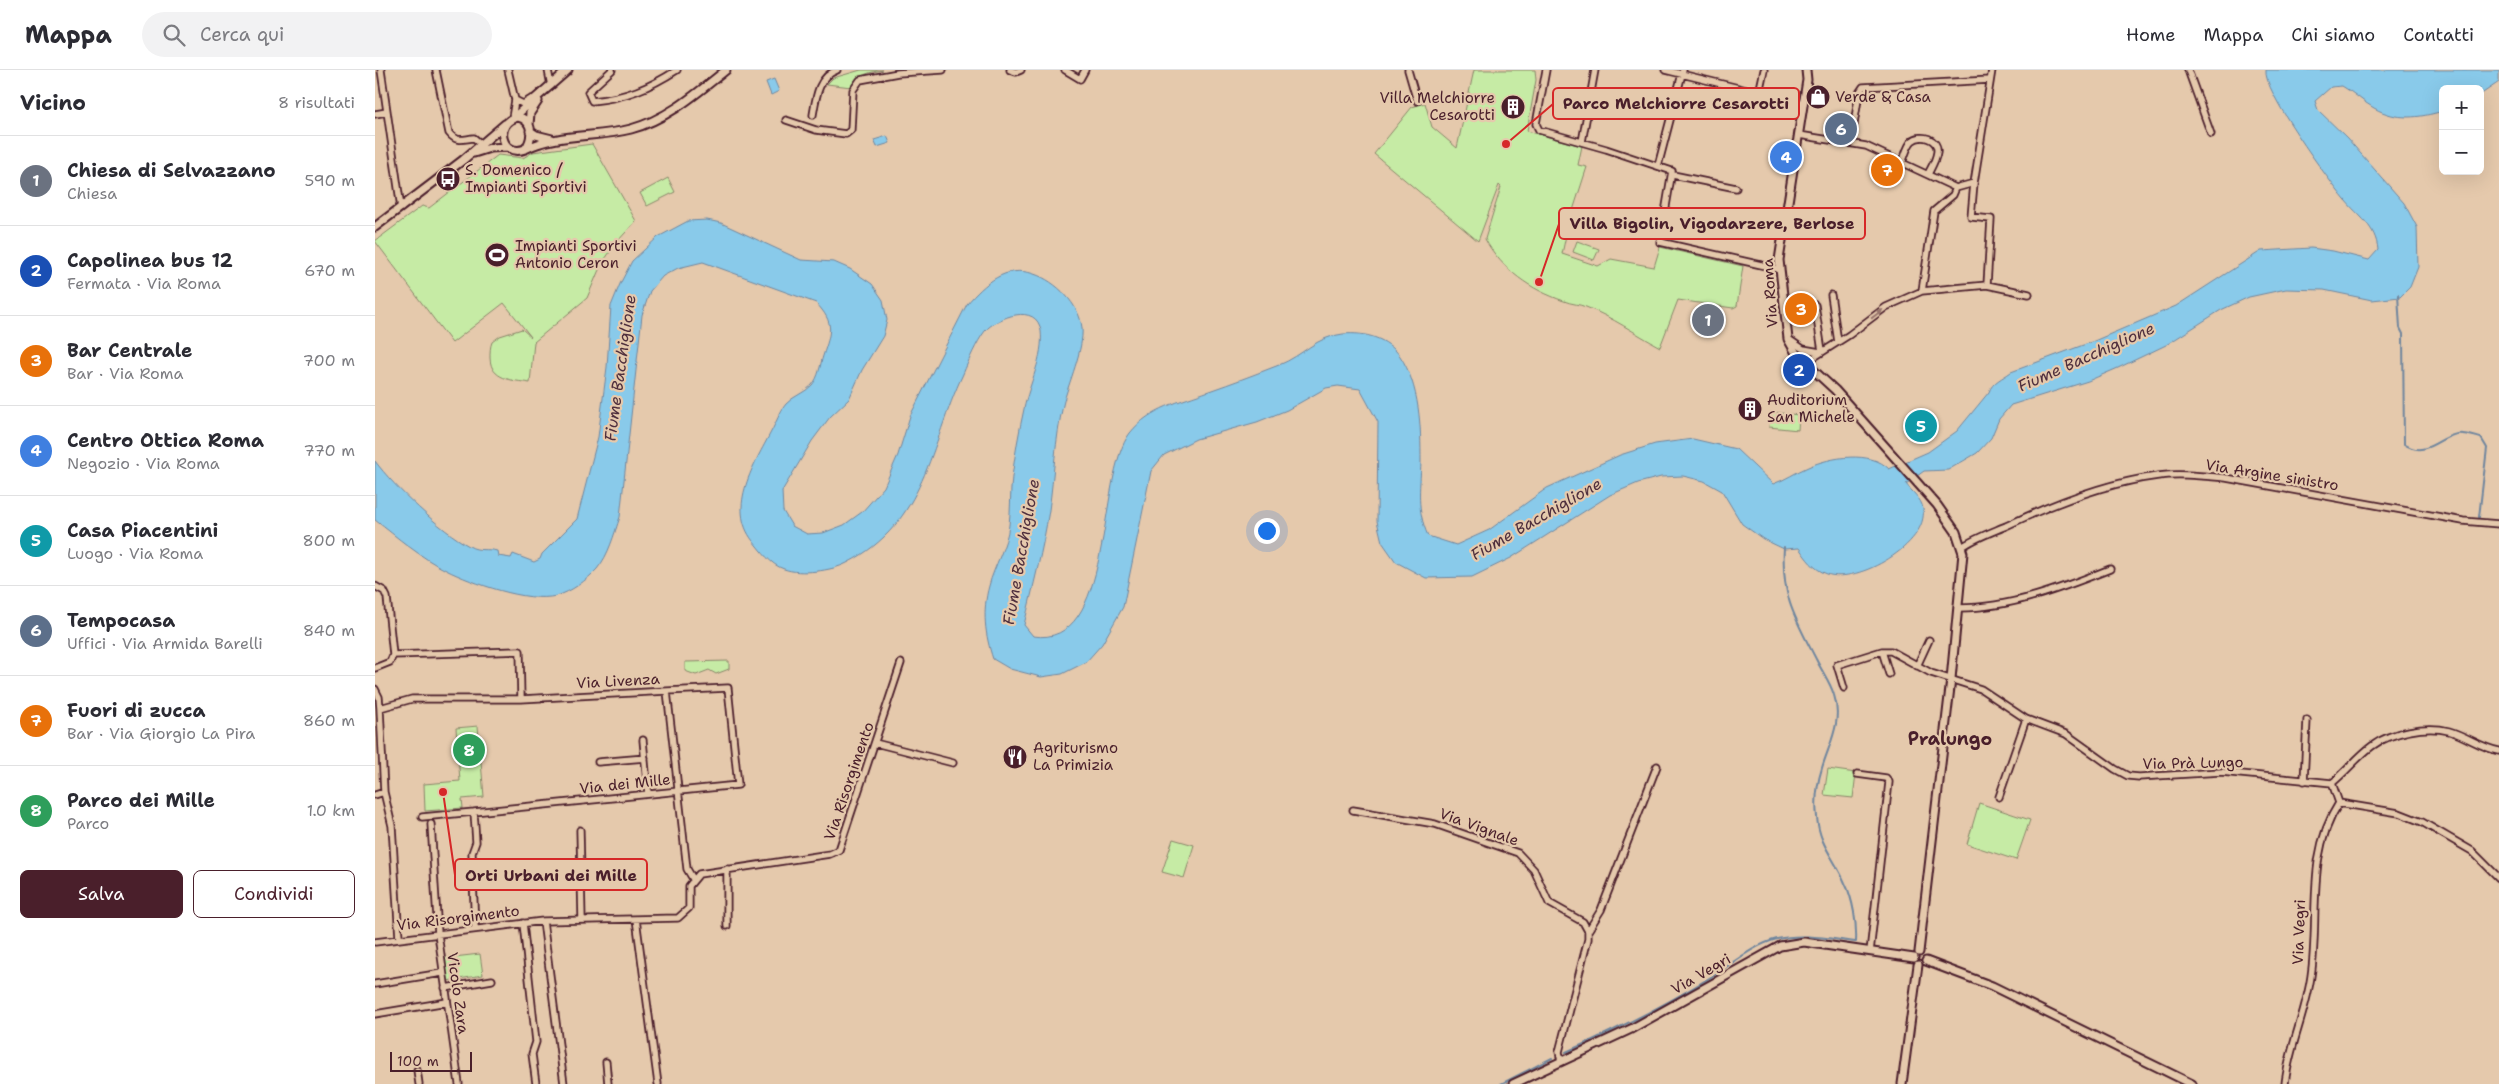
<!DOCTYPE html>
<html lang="it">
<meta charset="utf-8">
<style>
:root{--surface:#fff;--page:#f2f2f3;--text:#2b2b33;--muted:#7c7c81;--line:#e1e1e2;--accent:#4a1f2b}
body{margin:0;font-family:"Shantell Sans",sans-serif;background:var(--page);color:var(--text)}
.controls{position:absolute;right:15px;top:15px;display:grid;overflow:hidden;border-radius:8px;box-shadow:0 5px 20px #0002}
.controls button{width:45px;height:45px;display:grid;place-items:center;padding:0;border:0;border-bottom:1px solid var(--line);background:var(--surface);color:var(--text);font:25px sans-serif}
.scale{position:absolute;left:15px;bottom:12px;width:82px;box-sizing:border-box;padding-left:5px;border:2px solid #4a1f2b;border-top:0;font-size:14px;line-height:18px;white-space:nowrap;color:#4a1f2b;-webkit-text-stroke:4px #e5c9ac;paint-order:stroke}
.you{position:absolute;left:891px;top:460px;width:18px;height:18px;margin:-12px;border:4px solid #fff;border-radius:50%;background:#1a73e8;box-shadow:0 0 0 8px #1a73e833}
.badge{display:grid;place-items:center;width:32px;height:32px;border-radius:50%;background:var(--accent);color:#fff;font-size:16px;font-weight:700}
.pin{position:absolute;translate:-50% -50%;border:2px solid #fff;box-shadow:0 1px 5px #0006}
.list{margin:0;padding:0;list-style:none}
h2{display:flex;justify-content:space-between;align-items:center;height:65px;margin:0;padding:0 20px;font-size:21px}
h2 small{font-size:16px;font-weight:400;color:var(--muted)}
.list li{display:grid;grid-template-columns:32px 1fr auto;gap:15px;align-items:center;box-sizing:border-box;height:90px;padding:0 20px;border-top:1px solid var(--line)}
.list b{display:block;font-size:19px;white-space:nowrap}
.list p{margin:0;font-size:16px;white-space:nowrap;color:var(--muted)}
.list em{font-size:16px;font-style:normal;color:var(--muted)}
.actions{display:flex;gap:10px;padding:15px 20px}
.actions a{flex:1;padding:11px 0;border:1px solid var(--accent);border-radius:8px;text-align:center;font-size:18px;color:var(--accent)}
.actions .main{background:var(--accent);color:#fff}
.icon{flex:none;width:28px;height:28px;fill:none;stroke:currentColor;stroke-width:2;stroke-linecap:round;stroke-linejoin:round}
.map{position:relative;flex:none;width:2124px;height:1014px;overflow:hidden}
header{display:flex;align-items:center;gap:30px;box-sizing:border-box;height:70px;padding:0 25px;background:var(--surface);border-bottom:1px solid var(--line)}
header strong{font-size:24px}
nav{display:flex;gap:28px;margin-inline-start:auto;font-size:18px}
.search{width:350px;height:45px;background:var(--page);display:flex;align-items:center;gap:12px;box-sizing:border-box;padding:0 18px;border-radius:28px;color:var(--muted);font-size:19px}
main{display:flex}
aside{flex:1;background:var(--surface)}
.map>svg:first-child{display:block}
.green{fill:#c6eba5;stroke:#888568}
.water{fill:#89caea;stroke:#70869e}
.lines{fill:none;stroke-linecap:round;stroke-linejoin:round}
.stream{stroke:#70869e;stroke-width:2}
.minor-casing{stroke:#4a1f2b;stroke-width:9}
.tertiary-casing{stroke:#4a1f2b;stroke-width:11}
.minor{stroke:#e5c9ac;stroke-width:5.5}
.tertiary{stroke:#e5c9ac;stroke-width:7}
.oneway{fill:#98746c}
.labels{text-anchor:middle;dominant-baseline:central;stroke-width:4.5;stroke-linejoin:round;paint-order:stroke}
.poi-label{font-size:15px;fill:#4a1f2b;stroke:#e5c9ac;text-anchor:start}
.street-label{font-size:15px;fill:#4a1f2b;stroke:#e5c9ac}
.water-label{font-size:16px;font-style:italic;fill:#50303e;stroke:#e5c9ac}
.quarter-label{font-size:18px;font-weight:bold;fill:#4a1f2b;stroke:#e5c9ac}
.leader{fill:none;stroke:#d62828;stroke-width:2}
.callout-dot{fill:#d62828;stroke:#e5c9ac;stroke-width:2}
.callout{fill:#e5c9ac;stroke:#d62828;stroke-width:2}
.callout-label{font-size:16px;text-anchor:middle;font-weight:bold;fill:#4a1f2b}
</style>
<header>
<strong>Mappa</strong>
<div class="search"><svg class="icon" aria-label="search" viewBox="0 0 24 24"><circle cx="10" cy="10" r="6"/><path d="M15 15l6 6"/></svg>Cerca qui</div>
<nav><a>Home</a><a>Mappa</a><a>Chi siamo</a><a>Contatti</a></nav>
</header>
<main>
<aside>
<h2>Vicino<small>8 risultati</small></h2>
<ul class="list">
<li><span class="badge" style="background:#6b7280">1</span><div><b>Chiesa di Selvazzano</b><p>Chiesa</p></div><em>590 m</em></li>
<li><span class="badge" style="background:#1a4fb4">2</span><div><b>Capolinea bus 12</b><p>Fermata · Via Roma</p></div><em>670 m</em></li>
<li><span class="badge" style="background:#e8710a">3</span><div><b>Bar Centrale</b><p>Bar · Via Roma</p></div><em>700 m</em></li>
<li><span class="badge" style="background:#3f7fe0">4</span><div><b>Centro Ottica Roma</b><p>Negozio · Via Roma</p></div><em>770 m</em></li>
<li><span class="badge" style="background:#0f9aa8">5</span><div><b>Casa Piacentini</b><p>Luogo · Via Roma</p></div><em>800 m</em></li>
<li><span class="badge" style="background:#5c6f8a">6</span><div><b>Tempocasa</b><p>Uffici · Via Armida Barelli</p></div><em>840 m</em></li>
<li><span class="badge" style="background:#e8710a">7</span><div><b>Fuori di zucca</b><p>Bar · Via Giorgio La Pira</p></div><em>860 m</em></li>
<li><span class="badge" style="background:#2e9e5b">8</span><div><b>Parco dei Mille</b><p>Parco</p></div><em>1.0 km</em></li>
</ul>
<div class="actions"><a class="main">Salva</a><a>Condividi</a></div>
</aside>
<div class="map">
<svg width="2124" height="1014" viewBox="0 0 2124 1014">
<rect width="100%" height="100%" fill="#e5c9ac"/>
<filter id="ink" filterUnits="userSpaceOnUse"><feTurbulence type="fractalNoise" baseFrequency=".02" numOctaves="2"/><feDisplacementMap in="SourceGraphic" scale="10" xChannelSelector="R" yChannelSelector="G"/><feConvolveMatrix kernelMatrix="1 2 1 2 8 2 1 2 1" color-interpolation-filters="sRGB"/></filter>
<g filter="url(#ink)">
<path class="green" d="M486,0H508C495,2 482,5 476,17L452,14L458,8Z
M1099,0H1160L1161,10L1152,61L1207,76L1203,95L1212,97L1193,156L1187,184L1223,196L1236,189L1279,197L1285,177L1368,196L1362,236L1358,238L1303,230L1285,277C1261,264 1237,247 1211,237C1204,234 1196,234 1189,231C1156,220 1127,200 1110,169L1126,117L1124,115L1103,171L999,84L1037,37L1050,33L1057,57L1082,78Z
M217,74L261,151L241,173L226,195L212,228L159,272L155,313C137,310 116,310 115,288C115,282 115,277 117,272L125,266L147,259L156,267L129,233L77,273L0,171L47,136L54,138L123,85L148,88L158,82Z
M293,108L300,122L272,136L265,123Z
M1202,171L1224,179L1219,190L1198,182Z
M1396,342L1424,345L1423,360L1394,357Z
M354,591V599L341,604L334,600L321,605L310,601V592Z
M103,656L109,727L87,729L88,738L50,741L49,714L85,711L81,658Z
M1453,699L1481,703L1478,728L1449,725Z
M1604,733L1655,750L1641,790L1592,774Z
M798,769L819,775L809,808L787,802Z
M105,884L108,905L72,911L70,888Z"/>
<path class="water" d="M1891,0H2124V12L2105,25V19H2068V41C2044,48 2022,51 1999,38C1988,32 1978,22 1967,16L1956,17L1940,31L1943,40L1972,68L2029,133L2042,157L2043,197L2035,217L2025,227L1997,230L1949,220L1911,219L1874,227L1846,240L1791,275L1743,298L1713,311L1636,335L1624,349L1616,368L1602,383L1573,400L1549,401L1531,414C1536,421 1547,429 1548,439C1554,474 1482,515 1452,504C1438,499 1432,489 1424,478L1409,479L1388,469L1367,454L1347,421L1329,411L1308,406L1286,407L1263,413L1235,425L1136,488L1097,507L1051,508L1021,492L1007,472L1002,451L1003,352L985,319L963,316L951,318L912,340L882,352L821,369L789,385L776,401L748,537L727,574L711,592L687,604L666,607L635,599L618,589C610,565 607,541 614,516C619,496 632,476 634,455C636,439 635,423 637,407C640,385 644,361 649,339C654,314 669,287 666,261C662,232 622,247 610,261C601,273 594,290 588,304C554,376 551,453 472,493C457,501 425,505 409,499C396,495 386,481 378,471C351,437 380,393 396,362C401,353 405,341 411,334C418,326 430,323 437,315C444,307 445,295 448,286C456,262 460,253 441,233L328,192L303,198L288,206L275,221L267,245L245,447C239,464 234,485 222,499C212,510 196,522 181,526C153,533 97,513 71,500C46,488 22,467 0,450V391C19,417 66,461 94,476C104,482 112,478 122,481L123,486L136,488L138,484L159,492L165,489L167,484L202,449L223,367L232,297L236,236L245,214L257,191L283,167L313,151L332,150L346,153L426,190L459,192L475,199L497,214L508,230L512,250L508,266L487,300L474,329L455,347L437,371L407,421L408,441L417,456L432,464L448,463L469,455L487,442L509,417L523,385L535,346L592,234C609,214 631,194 659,204C681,211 705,235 707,258C709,279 693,314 688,335C680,370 679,405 674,440C668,479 658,517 649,555L658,566C740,579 721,407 755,363C776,337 805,332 834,321C857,313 881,304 904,295C929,285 940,267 968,264C990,262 1012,268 1025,286C1045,316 1046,357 1046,392C1045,421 1041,438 1053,466L1081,475L1114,460L1172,418L1245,385L1280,374L1318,369L1361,379L1398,414C1410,410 1421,402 1433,397C1455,387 1496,380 1514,399L1553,382L1582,361L1614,322C1617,312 1628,308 1636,302L1719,271L1801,236L1886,181L1936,178L1958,181L1994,190L2003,180C2001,156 1984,147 1970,130C1954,111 1887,20 1891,0Z
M399,9L404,21L396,25L391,12Z
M512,66L515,73L502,77L499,70Z"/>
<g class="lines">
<path class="stream" d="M2023,225L2025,258L2028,264L2029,374C2051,389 2063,367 2082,364C2089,363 2098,366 2106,368L2112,378L2104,447
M1191,982C1241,960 1289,936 1336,907C1357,894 1378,875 1402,869C1428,863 1455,869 1481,872C1482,854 1478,829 1470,813C1460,789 1444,775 1442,747C1440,731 1442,714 1447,698C1454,674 1468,652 1459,625C1455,612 1448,603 1442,591C1420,548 1406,527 1409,477
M1126,1014L1177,988"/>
<defs>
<path id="minor" d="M6,0L26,138
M61,0L74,63C82,73 88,69 99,68L106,74
M133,0L140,30L137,48
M173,0L176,16
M237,0L213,22L217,31C250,28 274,18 302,0
M635,0L641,2L646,0
M690,0L705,9L710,0
M1033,0L1042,31
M1171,0L1161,54L1164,60L1231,79L1297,101L1285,172L1404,199
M1290,0L1384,23L1389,0
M1813,0L1836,64
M140,30L148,34L156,29
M0,44L12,42
M438,45C441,27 443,7 462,0
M411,50L441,60L471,64L476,60L478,20L485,10L523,3L568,0
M1424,65L1491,76L1581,118
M1207,72L1220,0
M1476,73L1484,23L1488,17L1615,10
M1527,93C1530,86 1532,76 1537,71C1546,63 1564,69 1562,82C1561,90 1556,98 1553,104
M1283,96L1308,0
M1298,105L1361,118
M1599,113L1596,147L1616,149L1612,215
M1346,152L1408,163
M1547,221L1559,141L1578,125L1581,118L1599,113L1617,0
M1456,225L1463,272
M1440,235L1447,281
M1415,270L1428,279L1445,282
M1430,293L1474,265L1511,237L1547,221L1612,215L1654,224
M1587,477C1600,468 1617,462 1631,456C1679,433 1730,413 1783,406C1806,403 1828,406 1851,408L2088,451L2124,454
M0,516L9,521L12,527L18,585L15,592L0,598
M1584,538C1636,538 1687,518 1735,499
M1507,581L1514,604
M18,585L145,581L146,629
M1542,596L1554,570
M1469,618L1462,595L1507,581H1516L1556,603L1606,619L1651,649L1691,664L1740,699L1753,706L1764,707L1846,702L1957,713C1971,702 1982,687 1997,676C2016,662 2051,655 2074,661C2092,666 2106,678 2124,681
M0,619L4,627L5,638L9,722L17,756L24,868
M5,638L37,629H146L292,621L312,799L318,809
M268,670L273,724
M500,673L578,693
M223,692L270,688
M1482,704L1511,708L1514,712L1495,882
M1929,711L1932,650
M0,725L9,722
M1624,727L1651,649
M1964,733L2024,743L2047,752L2097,781L2124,808
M978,740L1060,754L1143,783L1159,800L1174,833L1208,852L1213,861V869L1184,982L1186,991
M47,747L99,742
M56,754L63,864L84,1014
M205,760L207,850
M261,849L283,1014
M168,851L189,1014
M148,853L161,972L157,984L161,1014
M352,856V799
M100,859L97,783L101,772L99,742L363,715L353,618L292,621
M1213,861L1226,840L1282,696
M0,872L168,851L303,848L314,838V816L324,804L455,784L464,780L526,593
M0,914L67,903
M70,918L117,910
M0,944L72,932
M231,992L233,1014
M42,1000L44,1014
M1910,1014C1914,977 1931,943 1936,906C1945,847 1930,786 1964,733L1957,713"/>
<path id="tertiary" d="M1431,0L1432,10L1404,190L1413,269L1422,285L1460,320L1562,435L1581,462L1588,483L1576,609L1544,882
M143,47C159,50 158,69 150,79C126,88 118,52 143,47Z
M138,48L193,0
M154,55L155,43L163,31
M155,61L161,65L177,69
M150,79C183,63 221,68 256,59C293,49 322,23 351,0
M99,83L115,78L132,77
M0,157L88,90L130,54
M1551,891L1617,916L1817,1014
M1138,1014L1256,959L1405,876L1429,872L1539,888
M1527,1014L1543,895"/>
</defs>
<use href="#minor" class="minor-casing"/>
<use href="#tertiary" class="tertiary-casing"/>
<use href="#minor" class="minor"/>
<use href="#tertiary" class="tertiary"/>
</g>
<defs><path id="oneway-solid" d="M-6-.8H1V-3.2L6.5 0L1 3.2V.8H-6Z" transform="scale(1.25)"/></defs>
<use class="oneway" href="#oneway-solid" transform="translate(1502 244) rotate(-38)"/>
</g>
<defs>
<symbol id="shop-disc" viewBox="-11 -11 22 22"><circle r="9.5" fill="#4a1f2b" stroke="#e5c9ac"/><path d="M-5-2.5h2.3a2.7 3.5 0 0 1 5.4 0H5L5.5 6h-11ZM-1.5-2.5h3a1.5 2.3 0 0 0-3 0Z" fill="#fff"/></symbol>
<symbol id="building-disc" viewBox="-11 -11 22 22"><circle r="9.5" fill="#4a1f2b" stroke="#e5c9ac"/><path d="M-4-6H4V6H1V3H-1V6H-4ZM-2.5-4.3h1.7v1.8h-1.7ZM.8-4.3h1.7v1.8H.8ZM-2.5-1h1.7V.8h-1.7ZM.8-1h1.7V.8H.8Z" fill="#fff"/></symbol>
<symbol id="bus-disc" viewBox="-11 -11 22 22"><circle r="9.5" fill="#4a1f2b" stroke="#e5c9ac"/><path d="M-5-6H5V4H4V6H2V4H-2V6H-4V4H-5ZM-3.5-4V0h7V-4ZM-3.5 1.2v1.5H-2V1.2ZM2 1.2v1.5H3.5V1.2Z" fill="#fff"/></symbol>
<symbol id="stadium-disc" viewBox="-11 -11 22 22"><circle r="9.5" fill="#4a1f2b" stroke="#e5c9ac"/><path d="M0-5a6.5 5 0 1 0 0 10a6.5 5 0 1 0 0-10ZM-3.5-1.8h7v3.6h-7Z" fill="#fff"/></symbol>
<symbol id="restaurant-disc" viewBox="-11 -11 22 22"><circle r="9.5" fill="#4a1f2b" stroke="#e5c9ac"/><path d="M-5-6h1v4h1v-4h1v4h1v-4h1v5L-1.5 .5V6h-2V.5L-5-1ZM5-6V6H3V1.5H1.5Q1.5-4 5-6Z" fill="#fff"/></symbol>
</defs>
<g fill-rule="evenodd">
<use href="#shop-disc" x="1429" y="13" width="28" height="28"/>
<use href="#building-disc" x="1124" y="23" width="28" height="28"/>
<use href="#bus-disc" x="59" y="95" width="28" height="28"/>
<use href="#stadium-disc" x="108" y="171" width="28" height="28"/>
<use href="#building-disc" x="1361" y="325" width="28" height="28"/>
<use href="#restaurant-disc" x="626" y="673" width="28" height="28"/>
</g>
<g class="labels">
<g class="poi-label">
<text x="1460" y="27">Verde &amp; Casa</text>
<text x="1120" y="28" text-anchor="end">Villa Melchiorre<tspan x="1120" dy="17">Cesarotti</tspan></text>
<text x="90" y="100">S. Domenico /<tspan x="90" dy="17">Impianti Sportivi</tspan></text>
<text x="140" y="176">Impianti Sportivi<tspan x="140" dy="17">Antonio Ceron</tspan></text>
<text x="1392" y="330">Auditorium<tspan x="1392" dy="17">San Michele</tspan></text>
<text x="658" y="678">Agriturismo<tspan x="658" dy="17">La Primizia</tspan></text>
</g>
<g class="street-label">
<text transform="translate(1395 223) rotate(-94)">Via Roma</text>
<text transform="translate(1897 405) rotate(9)">Via Argine sinistro</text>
<text transform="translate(243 611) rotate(-3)">Via Livenza</text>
<text transform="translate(1818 693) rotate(-1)">Via Prà Lungo</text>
<text transform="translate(474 711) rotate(-71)">Via Risorgimento</text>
<text transform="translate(250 714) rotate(-6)">Via dei Mille</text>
<text transform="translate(1104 757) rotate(20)">Via Vignale</text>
<text transform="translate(83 848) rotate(-7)">Via Risorgimento</text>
<text transform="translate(1924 862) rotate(-88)">Via Vegri</text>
<text transform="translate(1326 904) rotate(-30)">Via Vegri</text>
<text transform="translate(83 923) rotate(82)">Vicolo Zara</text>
</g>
<g class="water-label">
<text transform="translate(1711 287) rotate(-24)">Fiume Bacchiglione</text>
<text transform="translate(245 298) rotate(-82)">Fiume Bacchiglione</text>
<text transform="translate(1161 449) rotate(-30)">Fiume Bacchiglione</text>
<text transform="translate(646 482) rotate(-80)">Fiume Bacchiglione</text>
</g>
<g class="quarter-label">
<text x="1575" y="669">Pralungo</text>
</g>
</g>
<path class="leader" d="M1131 74L1178 34M1164 212L1184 154M68 722L80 805"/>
<g class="callout-dot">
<circle cx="1131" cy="74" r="5"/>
<circle cx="1164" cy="212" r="5"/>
<circle cx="68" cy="722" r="5"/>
</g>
<g class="callout">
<rect x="1178" y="18" width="246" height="31" rx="5"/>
<rect x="1184" y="138" width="306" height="31" rx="5"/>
<rect x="80" y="789" width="192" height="31" rx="5"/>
</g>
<g class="callout-label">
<text x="1301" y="39">Parco Melchiorre Cesarotti</text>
<text x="1337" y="159">Villa Bigolin, Vigodarzere, Berlose</text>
<text x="176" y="811">Orti Urbani dei Mille</text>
</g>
</svg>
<div class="controls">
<button>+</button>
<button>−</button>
</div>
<div class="scale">100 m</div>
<div class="you"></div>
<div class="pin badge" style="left:1333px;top:250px;background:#6b7280">1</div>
<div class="pin badge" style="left:1424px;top:300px;background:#1a4fb4">2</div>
<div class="pin badge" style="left:1426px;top:239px;background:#e8710a">3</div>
<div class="pin badge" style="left:1411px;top:87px;background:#3f7fe0">4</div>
<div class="pin badge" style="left:1546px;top:356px;background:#0f9aa8">5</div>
<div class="pin badge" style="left:1466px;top:59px;background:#5c6f8a">6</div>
<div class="pin badge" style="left:1512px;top:100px;background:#e8710a">7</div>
<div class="pin badge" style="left:94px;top:680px;background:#2e9e5b">8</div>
</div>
</main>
